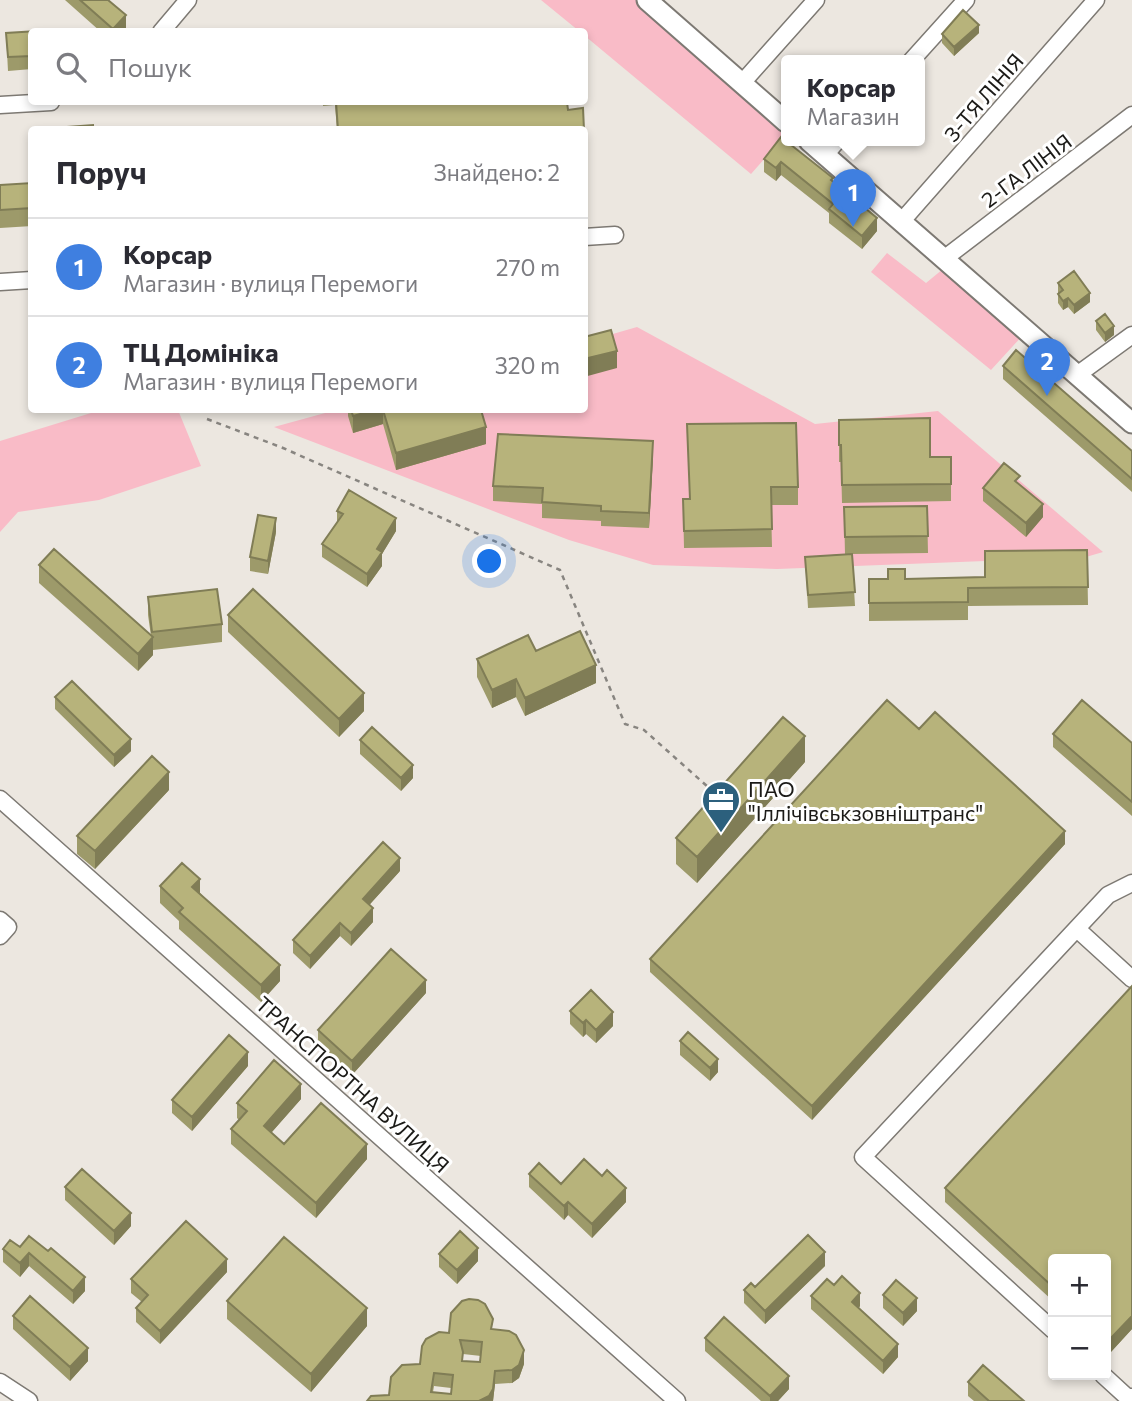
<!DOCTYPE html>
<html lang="uk">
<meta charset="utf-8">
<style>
:root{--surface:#fff;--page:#f7f7f7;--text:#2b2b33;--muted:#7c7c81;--line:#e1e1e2;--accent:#2c607d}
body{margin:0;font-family:Commissioner,sans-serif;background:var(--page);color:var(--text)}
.controls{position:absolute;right:21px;bottom:21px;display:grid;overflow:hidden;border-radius:7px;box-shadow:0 4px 10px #0003}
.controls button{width:63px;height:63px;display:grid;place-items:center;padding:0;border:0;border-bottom:2px solid var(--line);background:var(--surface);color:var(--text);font:35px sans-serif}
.you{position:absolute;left:490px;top:562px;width:24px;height:24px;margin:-18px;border:5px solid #fff;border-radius:50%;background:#1a73e8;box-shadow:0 0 0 10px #1a73e833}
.badge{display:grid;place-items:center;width:46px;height:46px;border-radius:50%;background:var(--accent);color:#fff;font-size:23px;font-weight:700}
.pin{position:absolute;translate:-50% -58px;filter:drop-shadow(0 2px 4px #0008)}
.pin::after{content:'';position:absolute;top:37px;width:24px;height:21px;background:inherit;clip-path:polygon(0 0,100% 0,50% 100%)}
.popup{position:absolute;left:781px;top:55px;width:144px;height:91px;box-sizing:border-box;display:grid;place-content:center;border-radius:7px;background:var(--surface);filter:drop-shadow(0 2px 5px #0005);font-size:23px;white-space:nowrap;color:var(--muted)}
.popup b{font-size:26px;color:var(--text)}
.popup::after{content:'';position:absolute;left:50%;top:100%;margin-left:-14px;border:14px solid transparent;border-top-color:var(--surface)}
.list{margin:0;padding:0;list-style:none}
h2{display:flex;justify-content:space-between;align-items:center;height:91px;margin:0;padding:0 28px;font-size:30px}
h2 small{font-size:23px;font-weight:400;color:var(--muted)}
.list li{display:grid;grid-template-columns:46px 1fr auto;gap:21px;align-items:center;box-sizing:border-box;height:98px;padding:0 28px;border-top:2px solid var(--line)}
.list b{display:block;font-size:26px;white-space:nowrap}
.list p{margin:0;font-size:23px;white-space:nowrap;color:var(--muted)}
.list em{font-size:23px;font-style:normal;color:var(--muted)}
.icon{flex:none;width:38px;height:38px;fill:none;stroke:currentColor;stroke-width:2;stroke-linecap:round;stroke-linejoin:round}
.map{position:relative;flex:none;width:1132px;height:1401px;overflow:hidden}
.search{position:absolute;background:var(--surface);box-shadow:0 4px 10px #0003;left:28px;top:28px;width:560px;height:77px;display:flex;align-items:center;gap:18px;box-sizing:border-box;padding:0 24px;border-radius:7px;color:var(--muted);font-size:26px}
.panel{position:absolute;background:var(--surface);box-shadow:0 4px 10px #0003;left:28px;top:126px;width:560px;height:287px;border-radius:7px}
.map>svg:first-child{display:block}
.green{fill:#f9bbc7}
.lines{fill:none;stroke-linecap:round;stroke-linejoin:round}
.minor-casing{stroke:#7d7973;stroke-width:19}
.major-casing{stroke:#7d7973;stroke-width:23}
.path{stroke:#888580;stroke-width:2.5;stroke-dasharray:5 5;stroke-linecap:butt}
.minor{stroke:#fff;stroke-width:16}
.major{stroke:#fff;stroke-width:19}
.wall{fill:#9d9a6a;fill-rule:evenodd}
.shaded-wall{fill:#807d56}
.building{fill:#b7b37b;stroke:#807d56;stroke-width:2;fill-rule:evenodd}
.labels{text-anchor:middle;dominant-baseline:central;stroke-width:6;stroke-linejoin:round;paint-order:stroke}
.street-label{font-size:21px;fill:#1b1a17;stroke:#fff}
.poi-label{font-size:21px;fill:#1b1a17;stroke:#fff;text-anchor:start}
</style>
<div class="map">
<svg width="1132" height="1401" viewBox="0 0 1132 1401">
<rect width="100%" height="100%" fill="#ece7e0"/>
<path class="green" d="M541,0H636L786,127V134L751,174L585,36L584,32L579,31Z
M887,253L926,283L943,269L1024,334L991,370L871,272Z
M637,327L815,424L938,411L1103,552L1086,557L777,569L653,565L569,540L274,427L336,410H584L585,342Z
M90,410H178L201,466L99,500L18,512L0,532V441L91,413Z"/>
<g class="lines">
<defs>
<path id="minor" d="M161,32L188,0
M911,61L966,0
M742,83L816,0
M0,105L51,102
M825,155L837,141
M901,222L1096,0
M584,237L615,235
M945,258L1132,115
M0,282L32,280
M1077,375L1132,335
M0,799L677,1401
M0,920L8,927L0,936
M1077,929L1132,979
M1053,1330L863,1157L1108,895L1132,883
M1103,1375L1127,1397H1132
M0,1382L29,1401"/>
<path id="major" d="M647,0L786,122
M809,141L1132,423"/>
</defs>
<use href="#minor" class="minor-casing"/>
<use href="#major" class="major-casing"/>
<path class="path" d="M207,419L283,448L560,570L625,724L644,730L717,795"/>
<use href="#minor" class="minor"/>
<use href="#major" class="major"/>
</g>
<path class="wall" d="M65,0H108L126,29L123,32H101Z
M32,32V69L8,71L6,33Z
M979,33L954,56L942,43V34Z
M323,102H567L568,110L584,130H337L335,105L323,106Z
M584,130L586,149V167H584Z
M781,137L833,182L877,231L862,249L829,223V213L781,175L776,181L764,172V159Z
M32,183V226L0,228V185Z
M1058,283L1090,302L1074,314L1068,307L1063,310L1058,303Z
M1096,321L1114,335L1105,342L1096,330Z
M1003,366L1132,451V492L1003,379Z
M348,410H481L486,444L396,470L383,424L353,433L348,416Z
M839,420L930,457H951V501L842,503L841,462H839Z
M687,424L798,487V505H771L772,547L684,548L683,499H690Z
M653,456L649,528L601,526V521L542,518V504L493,501V486Z
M983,488L1043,517L1026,537L983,501Z
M927,506L928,553L852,554L855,606L808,608L805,557L845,554L844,507Z
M337,511L396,531L382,554V566L367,587L322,557V544L337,523Z
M276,532L268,574L250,571V557Z
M1087,550L1088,605L968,606V620L869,621V579L985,577Z
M39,565L151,636L148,615V597L222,624V642L153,650V655L138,671L39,583Z
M228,615L364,711L339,737L228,632Z
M536,651L596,683L525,716L516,697L492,708L477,677V659Z
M55,697L131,751L114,767L55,709Z
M919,729L1065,844L812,1120L650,972V959Z
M1053,734L1132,743V816L1053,747Z
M360,740L413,778L401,791L360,754Z
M805,762L697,883L676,864V838Z
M169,790L95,869L77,854V836Z
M400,871L369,905L373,922L351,946L340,936L310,969L293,953V940Z
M160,886L200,893L280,981L261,1002L179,929V921L160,903Z
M1132,986V1329L1110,1353L1106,1349V1259H1053V1301L945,1202V1188Z
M426,993L352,1075L318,1044V1030Z
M570,1011L613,1026L596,1043L586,1034L583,1037L570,1024Z
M680,1041L718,1072L710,1081L680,1055Z
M248,1066L192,1131L172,1113V1100Z
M301,1099L271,1133L284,1144L367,1159L316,1218L231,1144V1129L239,1120L237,1118V1103Z
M529,1174L561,1184L626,1202L592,1238L568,1215L564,1220L529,1187Z
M65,1187L131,1226L114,1245L65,1200Z
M20,1247L85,1291L73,1304L29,1266L20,1277L3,1262V1249Z
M439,1254L478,1261L457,1284L439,1267Z
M825,1266L765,1324L744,1303V1290Z
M227,1272L160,1344L136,1322V1308L142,1302L131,1293V1279Z
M883,1295L917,1311L903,1326L883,1308Z
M811,1296L860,1306L859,1308L898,1357L883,1374L811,1309Z
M227,1301L367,1326L311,1392L227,1319Z
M13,1316L88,1361L70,1381L13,1329Z
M493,1329L524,1364L519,1378L512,1383L495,1384L493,1401H367L389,1395L449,1333ZM463,1354L481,1356L480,1362L463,1361ZM434,1386L451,1388V1394L433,1392Z
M705,1338L789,1389L778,1401H761L705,1351Z
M968,1382L1024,1401H974L968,1396Z"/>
<path class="shaded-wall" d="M126,15V29L123,32H113V29Z
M979,25V33L954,56V47Z
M781,162V175L776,181V168Z
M877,218V231L862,249V236Z
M1090,293V302L1074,314V305Z
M1068,298V307L1063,310V301Z
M1114,326V335L1105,342V333Z
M617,351V368L584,377V359Z
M375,410H383V424L353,433V416Z
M486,427V444L396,470V453Z
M653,441V456L649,528V513Z
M1043,504V517L1026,537V523Z
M276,518V532L268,574V561Z
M396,518V531L382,554V566L367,587V574L377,549Z
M153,637V655L138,671V654Z
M596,665V683L525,716V698Z
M516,679V697L492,708V690Z
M364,693V711L339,737V719Z
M805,736V762L697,883V857Z
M131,739V751L114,767V755Z
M413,765V778L401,791V778Z
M169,772V790L95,869V851Z
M1065,831V844L812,1120V1106Z
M400,858V871L363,912V899Z
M200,879V896L192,887Z
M373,908V922L351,946V933Z
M340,923V936L310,969V956Z
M280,965V981L261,1002V985Z
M426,980V993L352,1075V1061Z
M613,1012V1026L596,1043V1030Z
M586,1020V1034L583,1037V1023Z
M248,1052V1066L192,1131V1117Z
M718,1059V1072L710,1081V1068Z
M301,1084V1099L264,1141V1126Z
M367,1144V1159L316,1218V1203Z
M626,1188V1202L592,1238V1224Z
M568,1202V1215L564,1220V1206Z
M131,1213V1226L114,1245V1231Z
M478,1248V1261L457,1284V1270Z
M825,1252V1266L765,1324V1311Z
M29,1253V1266L20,1277V1263Z
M227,1259V1272L160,1344V1331Z
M85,1277V1291L73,1304V1291Z
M860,1293V1306L852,1315V1302Z
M917,1298V1311L903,1326V1313Z
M367,1308V1326L311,1392V1374Z
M1132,1316V1329L1110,1353V1339Z
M898,1344V1357L883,1374V1361Z
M88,1348V1361L70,1381V1367Z
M524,1350V1364L519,1378L512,1383V1370Z
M495,1371V1384L493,1401H479Z
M789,1376V1389L778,1401H770V1396Z"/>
<path class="building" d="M80,0H108L126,15L113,29Z
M963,10L979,25L954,47L942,34Z
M70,29V32H32V56L8,57L6,33Z
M336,102H567L568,110L583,108L584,130H338Z
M93,125V130H54V128Z
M584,130L586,149H584Z
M781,137L833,178L831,180L877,218L862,236L829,209L833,204L781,162L776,168L764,159Z
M32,183V208L0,210V185Z
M1074,271L1090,293L1074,305L1068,298L1063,301L1058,294L1063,290L1058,283Z
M1105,314L1114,326L1105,333L1096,321Z
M611,330L617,351L584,359V337Z
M1016,350L1132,451V479L1003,366Z
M351,410H375L353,416Z
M383,410H481L486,427L396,453Z
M930,418V457H951V484L842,485L841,445H839V420Z
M796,423L798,487H771L772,529L684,531L683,499H690L687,424Z
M498,434L653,441L649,513L601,511V506L542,502L543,488L493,486Z
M1004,463L1020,476L1015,481L1043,504L1026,523L983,488Z
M349,490L396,518L377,549L382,552L367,574L322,544L343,514L337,511Z
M927,506L928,536L845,537L844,507Z
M258,515L276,518L268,561L250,557Z
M54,549L153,637L138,654L39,565Z
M1087,550L1088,587L968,588V602L869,603V579H888V569H905V579L985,577V551Z
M852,554L855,592L808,595L805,557Z
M217,589L222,624L152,632L148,597Z
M253,589L364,693L339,719L228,615Z
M580,631L596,665L525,698L516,679L492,690L477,659L528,635L536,651Z
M72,681L131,739L114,755L55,697Z
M887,700L919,729L935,712L1065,831L812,1106L650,959Z
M1082,700L1132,743V802L1053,734Z
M783,717L805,736L697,857L676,838Z
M372,727L413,765L401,778L360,740Z
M152,756L169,772L95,851L77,836Z
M383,842L400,858L363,899L373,908L351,933L340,923L310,956L293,940Z
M182,863L200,879L192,887L280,965L261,985L179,912L183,908L160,886Z
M391,949L426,980L352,1061L318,1030Z
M1132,986V1316L1110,1339L1106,1335V1259H1053V1287L945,1188Z
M591,990L613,1012L596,1030L586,1020L583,1023L570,1011Z
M688,1032L718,1059L710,1068L680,1041Z
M229,1035L248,1052L192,1117L172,1100Z
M274,1060L301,1084L264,1126L284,1144L321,1103L367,1144L316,1203L231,1129L247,1111L237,1103Z
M584,1159L602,1176L607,1170L626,1188L592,1224L568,1202L564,1206L529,1174L539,1163L561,1184Z
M82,1169L131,1213L114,1231L65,1187Z
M186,1221L227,1259L160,1331L136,1308L148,1295L131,1279Z
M460,1231L478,1248L457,1270L439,1254Z
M808,1235L825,1252L765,1311L744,1290L751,1283L755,1287Z
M29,1236L48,1251L51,1248L85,1277L73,1291L29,1253L20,1263L3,1249L10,1240L20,1247Z
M284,1237L367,1308L311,1374L227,1301Z
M842,1276L860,1293L852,1302L898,1344L883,1361L811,1296L827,1279L834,1285Z
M896,1280L917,1298L903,1313L883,1295Z
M30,1296L88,1348L70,1367L13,1316Z
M469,1299L478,1300L485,1304L493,1319L491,1329L509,1331L516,1335L524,1350L519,1365L512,1370L495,1371L493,1389L489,1396L479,1401H367L371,1396L389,1395L391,1377L402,1365L420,1364L422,1346L426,1339L439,1332L449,1333L451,1313L462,1301ZM460,1340L482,1342L480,1362L462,1361L463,1352ZM434,1373L453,1375L451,1394L431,1392Z
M724,1317L789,1376L770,1396L705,1338Z
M983,1365L1024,1401H989L968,1382Z"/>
<defs>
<symbol id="office-pin" viewBox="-11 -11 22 30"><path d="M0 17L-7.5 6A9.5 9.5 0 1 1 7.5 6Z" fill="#2c607d" stroke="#fff"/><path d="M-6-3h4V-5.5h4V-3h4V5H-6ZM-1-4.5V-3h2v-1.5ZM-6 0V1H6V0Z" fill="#fff"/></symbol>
</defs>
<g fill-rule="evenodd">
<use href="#office-pin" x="699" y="778" width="44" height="60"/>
</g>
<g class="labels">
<g class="street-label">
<text transform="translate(983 97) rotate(-49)">3-ТЯ ЛІНІЯ</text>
<text transform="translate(1026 170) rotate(-37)">2-ГА ЛІНІЯ</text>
<text transform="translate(353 1084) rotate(42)">ТРАНСПОРТНА ВУЛИЦЯ</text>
</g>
<g class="poi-label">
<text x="748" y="788">ПАО<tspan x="748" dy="24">"Іллічівськзовніштранс"</tspan></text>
</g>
</g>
</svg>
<div class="controls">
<button>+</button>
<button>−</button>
</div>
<div class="you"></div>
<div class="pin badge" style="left:853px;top:227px;background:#3f7fe0">1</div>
<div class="popup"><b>Корсар</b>Магазин</div>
<div class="pin badge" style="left:1047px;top:396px;background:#3f7fe0">2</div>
<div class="search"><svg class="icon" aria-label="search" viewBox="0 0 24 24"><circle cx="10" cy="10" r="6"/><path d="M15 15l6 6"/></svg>Пошук</div>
<section class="panel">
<h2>Поруч<small>Знайдено: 2</small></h2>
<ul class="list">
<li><span class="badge" style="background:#3f7fe0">1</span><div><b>Корсар</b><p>Магазин · вулиця Перемоги</p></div><em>270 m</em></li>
<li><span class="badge" style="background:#3f7fe0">2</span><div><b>ТЦ Домініка</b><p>Магазин · вулиця Перемоги</p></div><em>320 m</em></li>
</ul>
</section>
</div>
